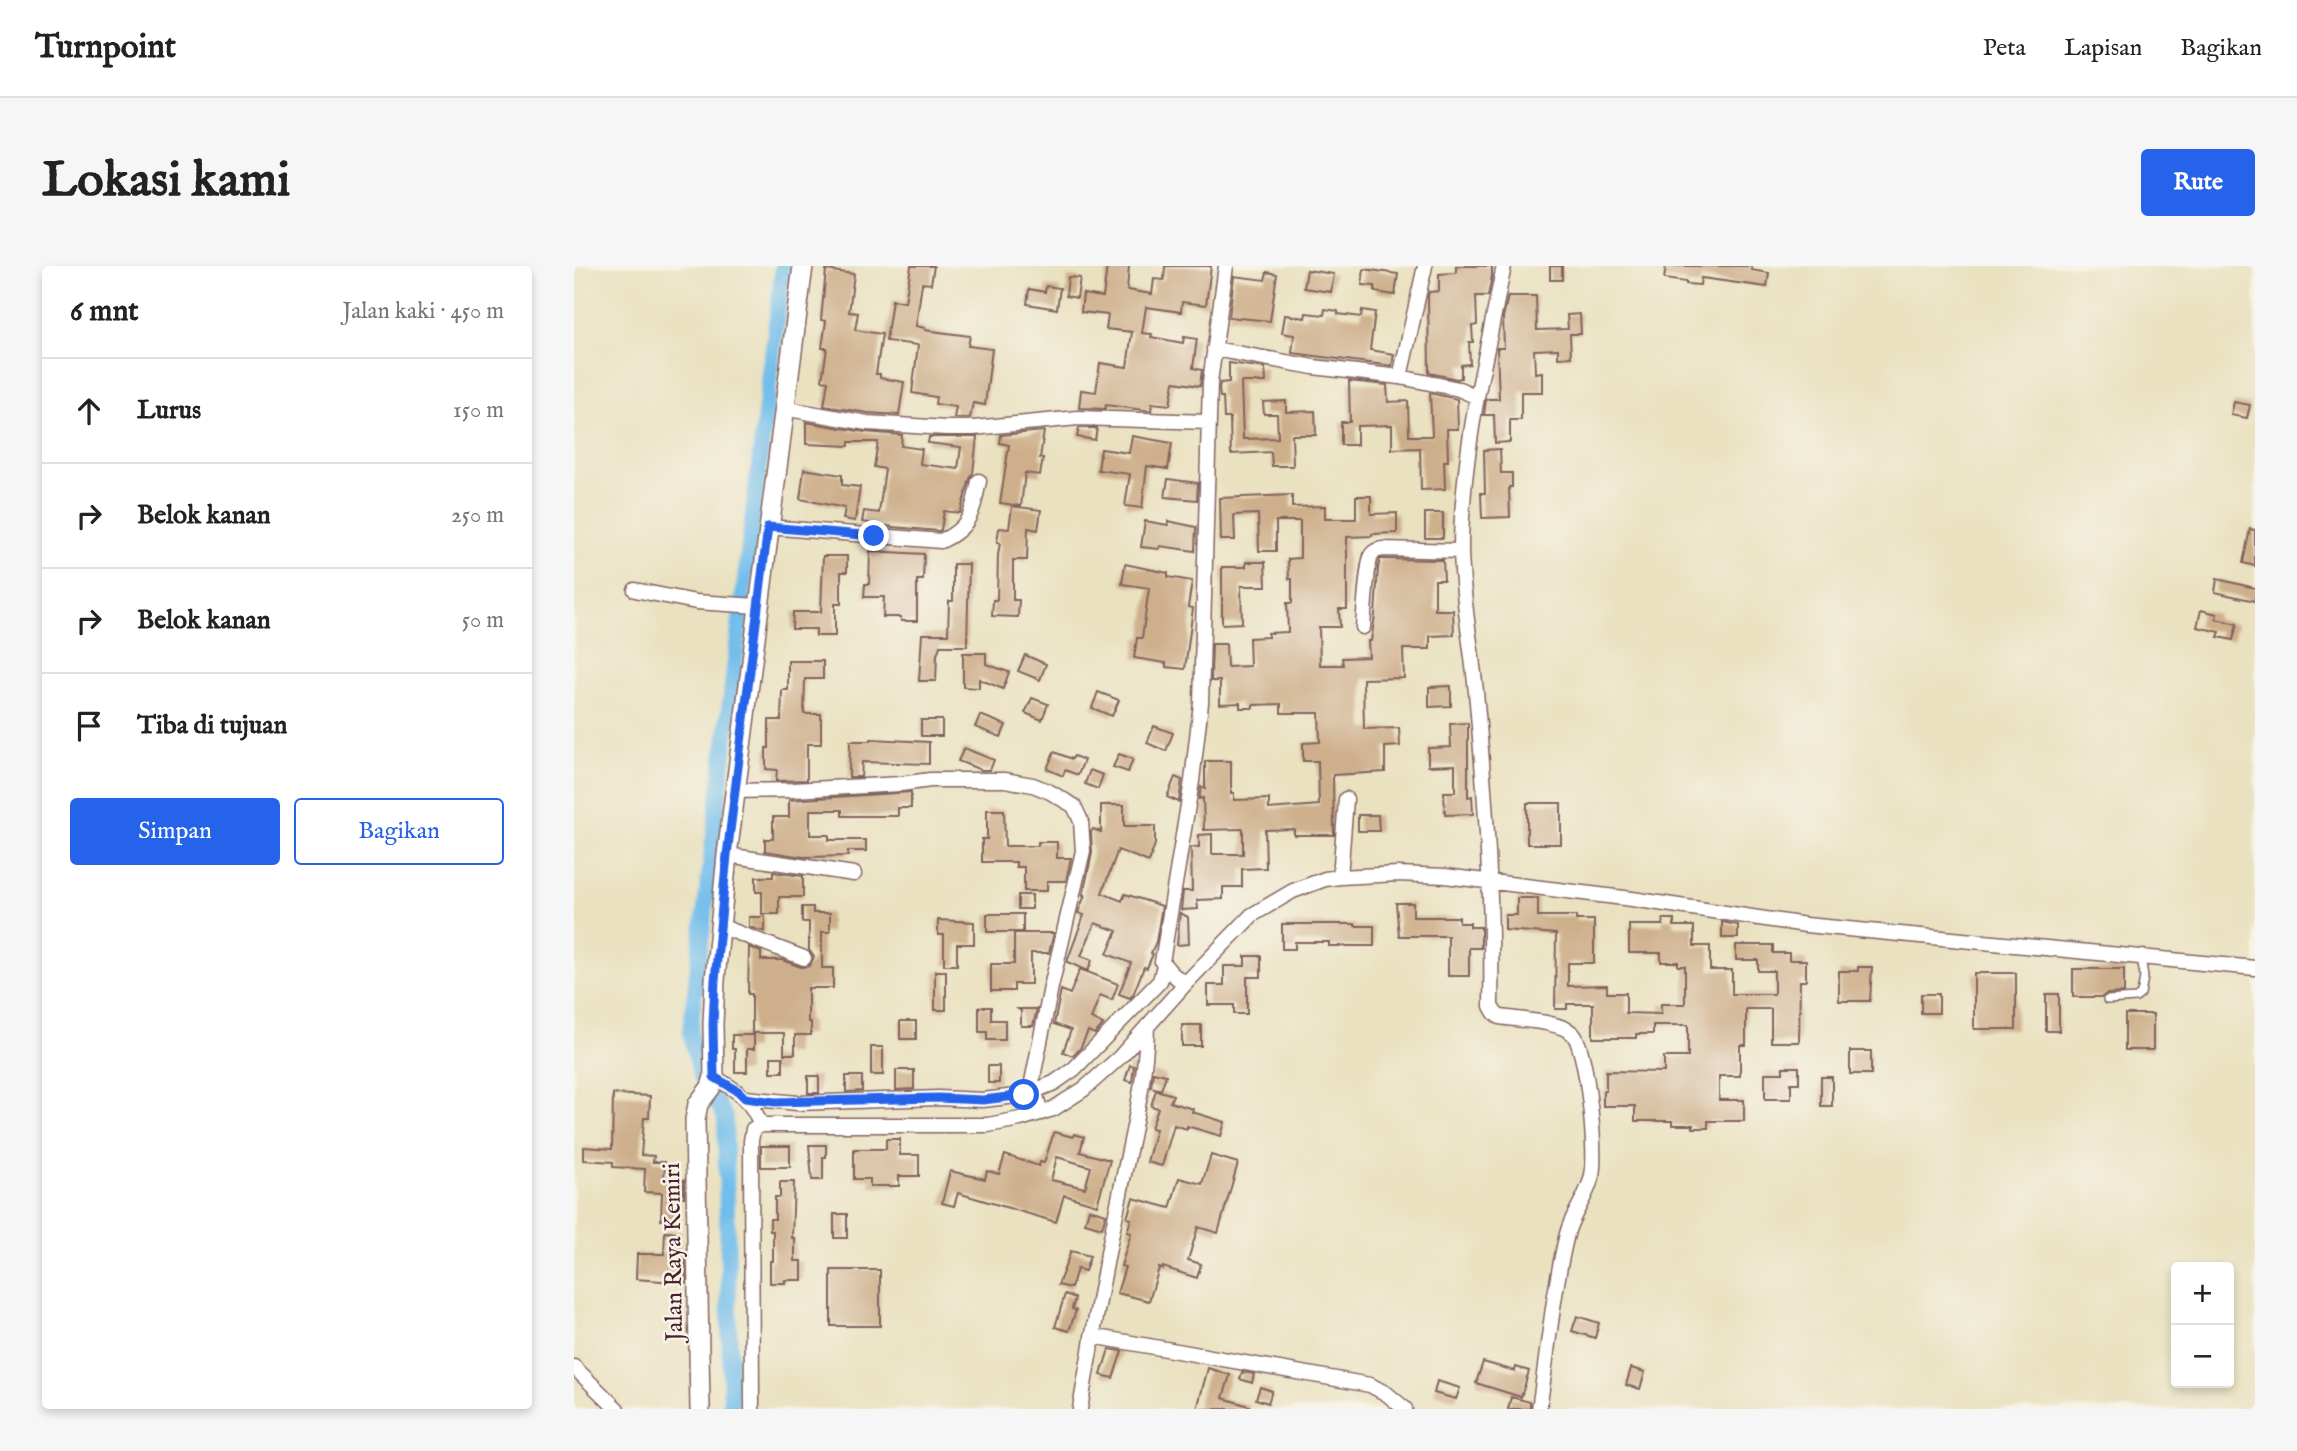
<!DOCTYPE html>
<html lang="id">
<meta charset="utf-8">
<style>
:root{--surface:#fff;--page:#f6f6f6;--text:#222;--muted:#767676;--line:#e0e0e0;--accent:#2563eb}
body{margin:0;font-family:"IM FELL English",serif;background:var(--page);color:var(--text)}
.controls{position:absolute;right:21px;bottom:21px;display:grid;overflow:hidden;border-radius:7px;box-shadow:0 4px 10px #0003}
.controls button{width:63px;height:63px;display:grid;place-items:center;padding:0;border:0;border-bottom:2px solid var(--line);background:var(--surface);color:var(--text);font:35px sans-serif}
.stop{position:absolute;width:21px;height:21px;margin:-16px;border:5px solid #2563eb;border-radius:50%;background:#fff}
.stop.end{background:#2563eb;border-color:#fff;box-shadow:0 2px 7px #0008}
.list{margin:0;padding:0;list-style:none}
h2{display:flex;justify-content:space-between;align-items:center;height:91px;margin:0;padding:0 28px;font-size:30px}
h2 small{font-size:23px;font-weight:400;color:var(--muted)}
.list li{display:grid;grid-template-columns:46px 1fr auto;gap:21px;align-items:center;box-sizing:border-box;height:105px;padding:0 28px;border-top:2px solid var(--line)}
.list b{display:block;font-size:26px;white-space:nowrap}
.list em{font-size:23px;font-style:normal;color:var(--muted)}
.actions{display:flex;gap:14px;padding:21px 28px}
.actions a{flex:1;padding:16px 0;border:2px solid var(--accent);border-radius:7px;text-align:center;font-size:24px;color:var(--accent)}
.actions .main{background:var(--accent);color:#fff}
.icon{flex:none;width:38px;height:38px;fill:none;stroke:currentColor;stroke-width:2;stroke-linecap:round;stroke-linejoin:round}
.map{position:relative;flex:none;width:1681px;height:1143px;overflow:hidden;border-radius:7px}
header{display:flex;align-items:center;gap:42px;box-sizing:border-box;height:98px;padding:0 35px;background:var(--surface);border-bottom:2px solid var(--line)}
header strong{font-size:33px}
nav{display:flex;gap:38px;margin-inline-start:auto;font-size:24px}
.intro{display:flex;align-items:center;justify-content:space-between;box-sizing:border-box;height:168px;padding:0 42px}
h1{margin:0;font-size:49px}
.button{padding:18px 32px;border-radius:7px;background:var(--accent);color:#fff;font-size:24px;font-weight:700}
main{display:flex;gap:42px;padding:0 42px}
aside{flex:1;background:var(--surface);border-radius:7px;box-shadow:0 4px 10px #0003}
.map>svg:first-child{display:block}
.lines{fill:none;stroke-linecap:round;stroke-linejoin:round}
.canal{stroke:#71bdeb;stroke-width:16}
.building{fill:#ceaf8b;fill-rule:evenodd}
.service-casing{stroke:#82635f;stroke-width:10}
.minor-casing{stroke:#82635f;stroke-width:17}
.secondary-casing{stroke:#82635f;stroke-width:22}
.service{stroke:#fff;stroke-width:7}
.minor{stroke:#fff;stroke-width:14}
.secondary{stroke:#fff;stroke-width:19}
.route{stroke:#2563eb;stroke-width:9}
.labels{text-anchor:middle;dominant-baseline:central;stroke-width:5;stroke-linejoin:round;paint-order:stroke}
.street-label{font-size:24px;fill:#4a1f2b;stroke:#f7f3e8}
</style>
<header>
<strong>Turnpoint</strong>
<nav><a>Peta</a><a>Lapisan</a><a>Bagikan</a></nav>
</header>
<div class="intro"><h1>Lokasi kami</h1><a class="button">Rute</a></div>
<main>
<aside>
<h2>6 mnt<small>Jalan kaki · 450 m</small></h2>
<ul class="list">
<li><svg class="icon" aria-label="ahead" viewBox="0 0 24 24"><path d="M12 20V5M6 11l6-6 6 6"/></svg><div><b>Lurus</b></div><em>150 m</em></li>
<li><svg class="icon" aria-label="right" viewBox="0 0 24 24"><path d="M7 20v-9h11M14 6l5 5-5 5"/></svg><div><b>Belok kanan</b></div><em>250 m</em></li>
<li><svg class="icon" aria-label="right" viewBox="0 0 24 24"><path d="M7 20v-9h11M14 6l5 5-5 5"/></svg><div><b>Belok kanan</b></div><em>50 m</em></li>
<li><svg class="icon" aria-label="arrive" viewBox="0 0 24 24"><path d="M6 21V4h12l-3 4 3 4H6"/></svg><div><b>Tiba di tujuan</b></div></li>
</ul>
<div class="actions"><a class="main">Simpan</a><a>Bagikan</a></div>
</aside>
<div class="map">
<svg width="1681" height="1143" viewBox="0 0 1681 1143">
<rect width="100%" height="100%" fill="#f7f3e8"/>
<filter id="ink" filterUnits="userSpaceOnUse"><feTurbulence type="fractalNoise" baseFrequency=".0143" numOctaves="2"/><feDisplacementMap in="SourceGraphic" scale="14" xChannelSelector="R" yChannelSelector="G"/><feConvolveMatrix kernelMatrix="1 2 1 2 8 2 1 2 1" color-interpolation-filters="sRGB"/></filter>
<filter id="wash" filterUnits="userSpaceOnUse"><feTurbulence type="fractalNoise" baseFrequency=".00686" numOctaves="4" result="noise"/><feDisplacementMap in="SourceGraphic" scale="28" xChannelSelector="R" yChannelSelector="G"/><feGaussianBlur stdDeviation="1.57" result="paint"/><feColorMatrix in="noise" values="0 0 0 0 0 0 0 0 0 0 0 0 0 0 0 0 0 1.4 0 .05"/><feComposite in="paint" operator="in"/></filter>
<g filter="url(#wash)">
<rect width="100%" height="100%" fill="#e9e1bf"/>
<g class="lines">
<path class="canal" d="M157,1143L151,851L127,810L116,766L209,0"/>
</g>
<g id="blocks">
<path class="building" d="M337,0H360L357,18L348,17L342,60L351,62V64L396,70L394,80L418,83L411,139L399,137L396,152H380L382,141L361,138L362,131L338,127L344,79L312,75L318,34L331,36Z
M533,0H555L553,24L578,28L580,13L590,14L591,0H637L632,39L608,36L607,46L572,41L568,67L578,68L577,71L609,77L610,71L623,73L619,102L628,104L626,120L600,116L596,139L578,137L577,145L532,139L531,143L505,142L507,124L522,126L526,97L553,101L558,66L532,63L534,49L507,46L509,28L529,31Z
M882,0H918V10L914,30H902L903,59L898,60L899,76H895L896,98L887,99V112L883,113L855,107L854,30L855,26L865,25V8L882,7Z
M976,0H988V14H976Z
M1092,0H1178L1177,4L1195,7L1193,21L1127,12L1126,19L1112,18V16L1090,13Z
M790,3L824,8L821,29L801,26V20L788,19Z
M252,4L280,8L275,46L284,47L281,64L308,68L302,108H306V112L330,116L325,149L294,147L250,140L254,115L248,114L253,82H248L252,55L247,54Z
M733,4L760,8L757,26L730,22Z
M693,6L703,8L696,55L655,51L660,10L691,14Z
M494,11L506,12L503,32L492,30Z
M472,20L486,22L483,43L453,38L455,23L471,26Z
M934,30H962L963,64L994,63L993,49L1006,48L1007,68H996L997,91L984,92V83L960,84L961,107L968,106V126H947V154H936V176L921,177L920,149H910L912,133H925L923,82H930L929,51Z
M751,43L764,45V48L787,51L788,44L801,46L796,84L820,88L818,100L718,87L720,69L708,67L711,49L731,52L732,47L750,49Z
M655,97L691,102L692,116H667L669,173L704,172L703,148H690L689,136L712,135V146L741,145L742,169H718L719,200H698L697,186L657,188L656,152H650L649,131H646L645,123L646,117L655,116Z
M775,115L813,119L814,136L834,135L835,170H858L856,127L883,133L884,163H873L874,195H870L871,223L847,224L846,182L818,183V159L783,160V179H767V156H776Z
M1660,136L1676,139L1673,152L1657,149Z
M232,156L291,166L328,169L327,180L348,183L346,198L384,203L387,181L354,177L355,171H403L399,207L396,213L386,247L370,245L367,264L365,265L319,261L288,256L290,245L305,247L311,203L300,201L304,176H275V180L232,178Z
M505,162H523L521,174L503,171Z
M470,165L466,192H469L466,209L451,207L447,240L426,237L435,179L426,177L427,169Z
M558,170L598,177L594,203L573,200L568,242L551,240L556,208L524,204L527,183L555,187Z
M926,183L927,207H938V221H935L936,251L908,252L907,227H911L910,184Z
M230,203L268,209V219L286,221L281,255L269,253L271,242L226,233Z
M594,213L624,217L623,234L591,231Z
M718,229V241L751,240V253H782V230H797V248L823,247V267L798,268V270L773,271V343H765L766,361H745L746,399H769L768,392L795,391L794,375H797L801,349L804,302L806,293H809L869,294L870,314H861V344H879L880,369L856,370V383H829L830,412L789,413L790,463L825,462L826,480L811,481V506L759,509L760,569H720V563L691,564L692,602L668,603V621H649V633L623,634L624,643L607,644L609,625H618L617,581H625V569L638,568V588H669V563L630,564L629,532L625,533L627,521L631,523V495H657V527H660V534L695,533V543L745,539L744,495H729V477L746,476L745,447H707V438L679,439V442H666V437L646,438V415H637L638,378H652L653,401L676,400L675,372L694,371V367L714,366L713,337H718V313H715L714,293L726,292V255H702V285H685L684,248L660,249L661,274H647L646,232Z
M438,240L467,244L464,264L454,262L453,294H439V334H445L444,351L418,350L419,334H423L424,289L426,277L423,276L425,262L435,263Z
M851,247H869V272H851Z
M571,255L594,259V255L622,261L621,285L586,280L585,283L567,281Z
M1676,263L1681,264V300L1669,297Z
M296,285L350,288L349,314H343V355H327V351H309L310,331H290L291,318H295Z
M249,290H273V306H267V338H261V370H242V363H218L219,346H247Z
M672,296H691L692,320H667L668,357L648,358V301H672Z
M379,298H395L393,380H366L363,389L362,415H345L348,368H374L375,335H379Z
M551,298L594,307V311L618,315L614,341L619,342L611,403L592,401V397L560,392L563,372H568L575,322L548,318Z
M1643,313L1681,322V335L1641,326Z
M1627,344L1643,348L1642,353L1663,358L1659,374L1644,371L1646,366L1623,361Z
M389,387H412V398L435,406L429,423L405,413V422L389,421Z
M451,389L472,398L466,414L444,405Z
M214,395H249V413H231L230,448H247V478H233V514L202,515L203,504L192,503V482H195V454H207L208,424H214Z
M877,420V440L855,441V421Z
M524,426L545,434L538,450L518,442Z
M458,432L474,438L468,454L451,447Z
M406,449L432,459L427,471L401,461Z
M347,454H368V470H347Z
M894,457V531L898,530L899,548L871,549L870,526H881V499L854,500V482L877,481L876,458Z
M580,460L599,467L592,485L573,477Z
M297,473L355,476V498L288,496L287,511H275L276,475H297Z
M390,482L420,494L416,504H407L384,495Z
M480,486L498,493L500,490L510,494L504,509L491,504L489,510L473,503Z
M545,488L559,493L554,506L539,501Z
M516,504L529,509L524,523L511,518Z
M601,511L608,514L605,536L593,531Z
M337,526V542H324V550H268V544H236V569H255V574H292V585H274V590L229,591L191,585V573H199V551H215V534Z
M953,537H987V578H953Z
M527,539H550V560H581V578L575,596L544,584L528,627L548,635L551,628L588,640L582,676L577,687L579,688L573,702L570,701L559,729L556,732L545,728L557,697L533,688L543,665L521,657L507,690L518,694L514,705L493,696L510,649L504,647L511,629H509L518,587L517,566L519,563L527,566Z
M413,544H430L431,580H464V576H483V592H497L492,615H473V625H450V601H442V596H408V573H413Z
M784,549H804L805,565H784Z
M199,606L229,610V631H205V648H188V626H182V611H199Z
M444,629H458V643H444Z
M943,632H964V650H1002V654H1020V697H994V720L1033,719V727H1052V747L1087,748V738H1111V700H1104V696H1087V687H1055V659H1089V653H1100V660H1120V680H1136V704H1158V728H1200V705H1184V694H1162V679H1199V687H1215V694H1232V715H1226L1225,776H1197V743H1172V779H1166V810H1145V834H1170V855H1134V862H1119V859H1098V855H1061V840H1029V825H1032V805L1090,806V791H1114V759H1079V768H1062V772H1019V738H993V743H981L982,668L931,664V649H943Z
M822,637H839V651H885V657H896V661H907V682H895V710H874V670H825Z
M228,641H239V647H256V666H248V702H259V722H234V756H237V769H221V788H210V767H178V728H174L175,681L187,686V694H208L227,701L235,700L240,691L235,684V656H228Z
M606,647L614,651L615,678L603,679Z
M413,648H449V666H413Z
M175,651H191V666L175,661Z
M364,654L400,656V678H383V699H370V669H364Z
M1148,656L1164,659V672H1148Z
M708,658H781V660H800V680H755V676H721V683H708Z
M440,667H480L475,687H457V718H440V725H417V698H440Z
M671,690H687V711H673V748H660V739H634V719H650V700H671Z
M1284,701H1298L1296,735H1265V705H1284Z
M506,703L544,718L538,734L526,729L517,753L529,758L528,760L521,768L514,765L506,783L499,790L489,786L497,764L480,758L487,724L496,728Z
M1499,703H1550V727L1532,728L1528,731H1499Z
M361,705H372V744H361Z
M1400,707H1442V763H1400Z
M1347,728H1365V747H1347Z
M1472,728H1485V765H1472Z
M405,741H417V754H431V774H413V766H405Z
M444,743H463L459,760H447V745Z
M1551,748H1579V784H1551Z
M326,755H342V773H326Z
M608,759H627V780H608Z
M158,769H180V783H173V806H161V783H158Z
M297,781H309V809H297Z
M1276,785H1297V808H1276Z
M197,791H209V806H197Z
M556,799L560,800L558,816L551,814Z
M414,800H425V817H414Z
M1209,801H1225V817H1217V833H1191V807H1209Z
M322,804H340V823L322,824Z
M579,806L592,809L587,824L577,821Z
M234,810H245V827H234Z
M272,810H288V825L272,826Z
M1247,811H1258V840H1247Z
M582,824L599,829L596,836L619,843L618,846L651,856L647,870L613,860V863L600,859L588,900L573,896L582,863L577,862L584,842L577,840Z
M39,828L76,830L75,852H70L67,889L80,890L79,896H91L90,912L110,914V931H103L102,954H87L88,927L70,926L71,903L39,901V896L10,894V881L38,883Z
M480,866L499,871L500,868L510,871L506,886L536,894L523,939L490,929L482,956L384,927L380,940L368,937L376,905L411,913L413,905L425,908L431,889L465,900L466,896L470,897ZM483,891L517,901L511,922L477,914Z
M312,873H326V889H345V910H325V920H296V913H280V883H312Z
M235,879H252V891H249V914H238Z
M187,880H216V901H187Z
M637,889L664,897L644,967L624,961L614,994L627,998L623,1012L589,1001V1003L585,1002L575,1035L543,1027L551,1001L547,1000L557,967L553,966L557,953L553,952L559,932L596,942L605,912L628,918Z
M206,916H220L218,972H221V995H228V1014H211V1017H196V995H199V965H196V953H201V931H206Z
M515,943L532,948L528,962L511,957Z
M260,948H273V972H260Z
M91,966L106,967L105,989H111L112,1017L62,1013L63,988H90Z
M497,985L516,990L511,1005L503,1003L497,1022L484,1019Z
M257,1004H306V1060H257Z
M491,1028L501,1032L498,1043L502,1044L495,1065L481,1061Z
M1003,1050L1025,1057L1021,1072L998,1065Z
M535,1083L548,1085L539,1112L527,1109Z
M909,1096L941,1105L942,1101L955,1105L947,1131L902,1117Z
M634,1102L656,1109L649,1132L675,1140L674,1143H623Z
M1057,1102L1071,1106L1066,1123L1052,1119Z
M668,1106L680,1108L678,1117L666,1113Z
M863,1115L886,1122L882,1133L860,1127Z
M686,1121L698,1125L694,1137L682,1133Z
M937,1131L956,1136V1143H934Z"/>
</g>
</g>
<g filter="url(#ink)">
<use href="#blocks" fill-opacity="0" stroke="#82635f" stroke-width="2"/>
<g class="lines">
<defs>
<path id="service" d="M1533,734L1562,732L1567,728L1570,711L1567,691"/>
<path id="minor" d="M851,0L826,111L885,123L903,131C894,182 887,232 887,284C888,336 899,386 903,437C912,538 919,638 917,740L921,747L926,751C944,754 987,755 999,768C1013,783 1023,887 1018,909C1014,931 998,947 993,968C979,1025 974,1085 965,1143
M640,83L739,101L826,111
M903,131L930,0
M209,142L293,157L372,162H399L504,152L635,156
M194,261L367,275C397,262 399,244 405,215
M61,324L122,336L184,340
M789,361C790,349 793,295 798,288C801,284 805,284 808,283L887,285
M161,525L219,524L327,518L356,514H431L459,519L476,526L500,540L507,555L509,585L477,721L458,816L467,847
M153,589L280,608
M766,611L772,533
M146,660L230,692
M611,718L597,707L588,696L618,515L627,437L636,116L652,0
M140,811C164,825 176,832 187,859H414L446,853L479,843L510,823L546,791L611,718L678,649L719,625L751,613L766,611L824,608L871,610L1058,633L1232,659L1681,702
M171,832L224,837L364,832L409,834L450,829L480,817L500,803L586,715L590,699
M518,1070L796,1119L813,1128L831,1143
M0,1101L43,1143
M178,1143L177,875L179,863L187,859
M506,1143C518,1071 531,999 546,928C557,872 572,817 573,760"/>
<path id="secondary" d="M126,1143L121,854L124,838L137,821L140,811L139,758L141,714L153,589L229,0"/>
</defs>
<use href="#service" class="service-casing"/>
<use href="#minor" class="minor-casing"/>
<use href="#secondary" class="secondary-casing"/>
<use href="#service" class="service"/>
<use href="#minor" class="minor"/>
<use href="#secondary" class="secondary"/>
</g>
</g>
<g class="lines" filter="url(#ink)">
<path class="route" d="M300,270L194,261L153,589L141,714L139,758L140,811L164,825L171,832L201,836L364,832L409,834L450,829"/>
</g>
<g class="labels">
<g class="street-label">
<text transform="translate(100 986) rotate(-91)">Jalan Raya Kemiri</text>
</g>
</g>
</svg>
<div class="controls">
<button>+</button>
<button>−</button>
</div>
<div class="stop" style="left:450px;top:829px"></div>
<div class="stop end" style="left:300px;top:270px"></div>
</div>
</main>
